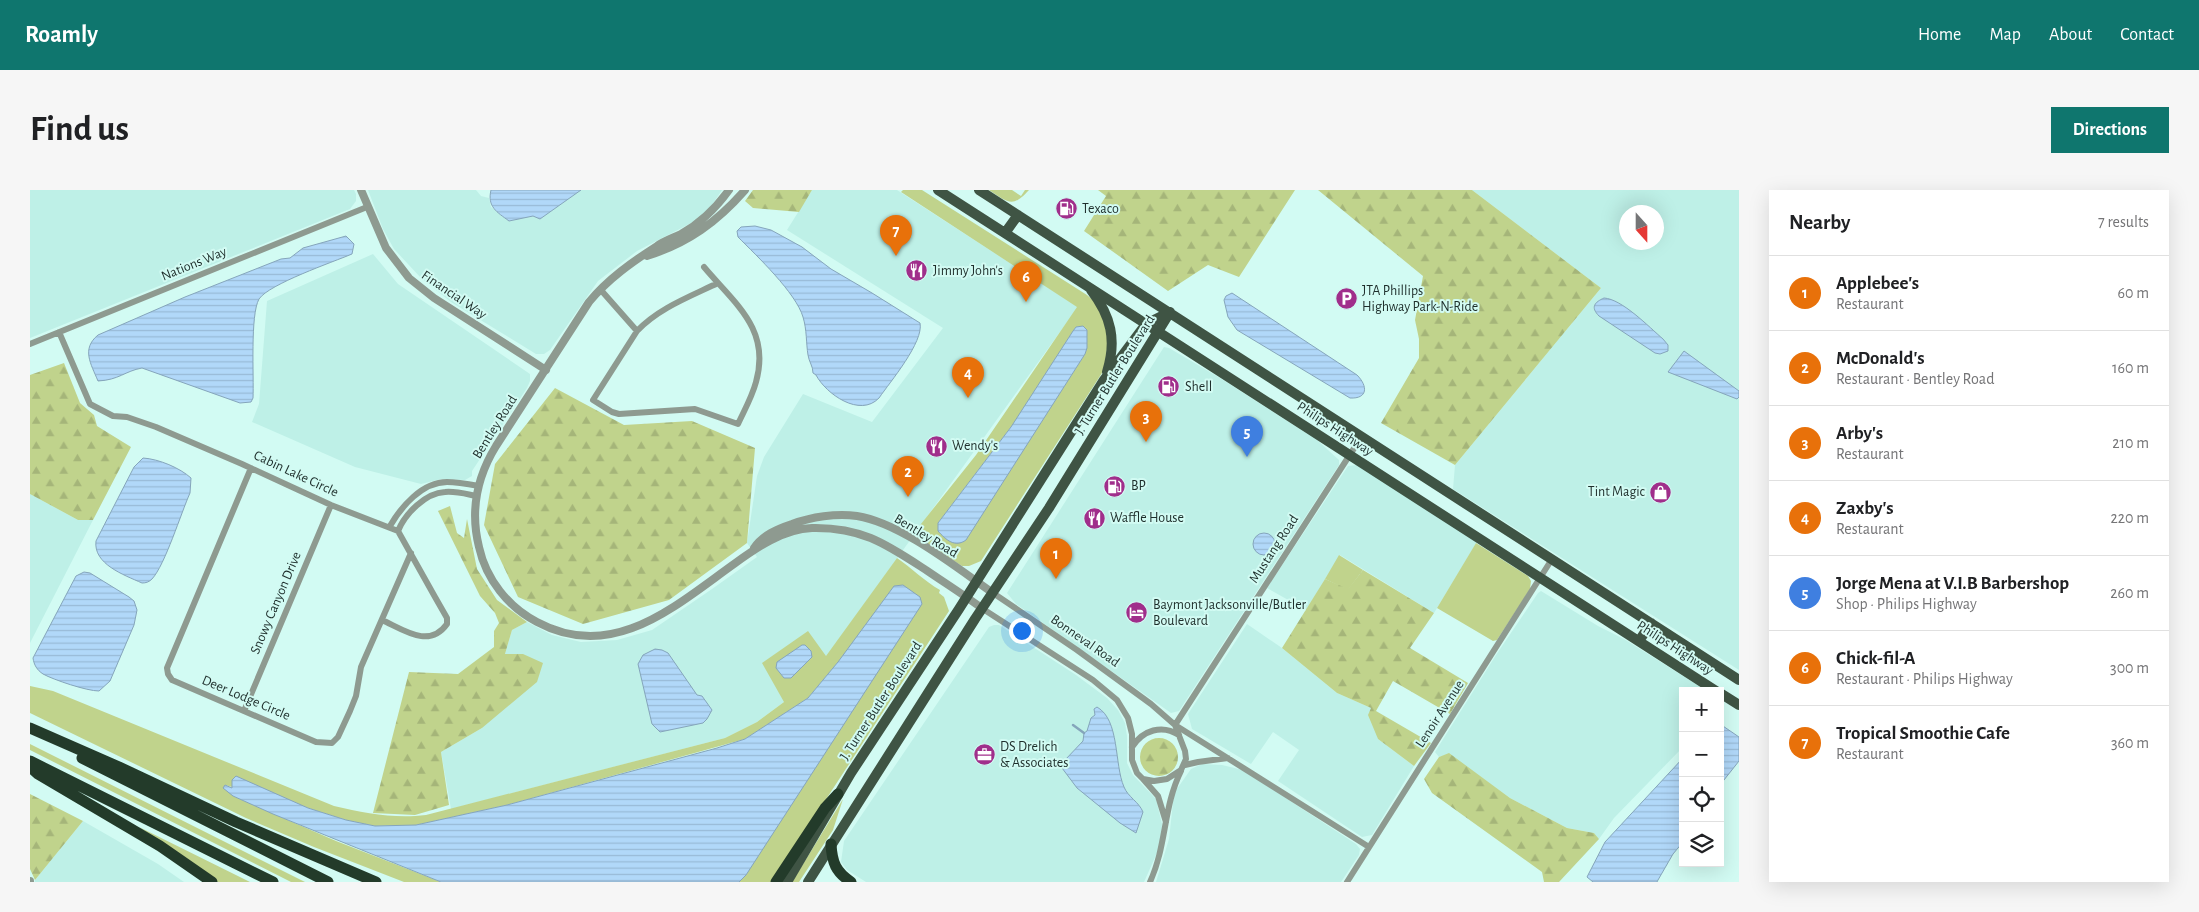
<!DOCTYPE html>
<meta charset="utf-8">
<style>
:root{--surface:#fff;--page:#f6f6f6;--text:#202124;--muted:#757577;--line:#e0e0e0;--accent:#0f766e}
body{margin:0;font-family:"Alegreya Sans",sans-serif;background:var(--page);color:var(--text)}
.controls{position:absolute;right:15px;bottom:15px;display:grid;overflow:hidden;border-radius:0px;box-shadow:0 5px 20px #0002}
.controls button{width:45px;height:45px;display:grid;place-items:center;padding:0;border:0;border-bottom:1px solid var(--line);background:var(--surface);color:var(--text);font:25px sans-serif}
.compass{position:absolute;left:1589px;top:15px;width:45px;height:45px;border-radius:50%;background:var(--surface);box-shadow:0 5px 20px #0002;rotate:159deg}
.you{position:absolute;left:991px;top:440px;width:18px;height:18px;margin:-12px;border:4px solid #fff;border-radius:50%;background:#1a73e8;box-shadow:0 0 0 8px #1a73e833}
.badge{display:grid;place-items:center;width:32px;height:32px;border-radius:50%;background:var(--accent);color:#fff;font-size:16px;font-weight:700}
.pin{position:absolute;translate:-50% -41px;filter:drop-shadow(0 1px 2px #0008)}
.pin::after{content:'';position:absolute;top:26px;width:18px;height:15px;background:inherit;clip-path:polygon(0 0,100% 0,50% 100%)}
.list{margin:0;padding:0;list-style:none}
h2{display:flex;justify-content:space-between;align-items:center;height:65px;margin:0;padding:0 20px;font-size:21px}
h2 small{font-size:16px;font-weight:400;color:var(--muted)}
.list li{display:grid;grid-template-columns:32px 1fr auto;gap:15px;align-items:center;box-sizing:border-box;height:75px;padding:0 20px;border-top:1px solid var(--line)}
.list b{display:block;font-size:19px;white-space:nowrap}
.list p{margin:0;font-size:16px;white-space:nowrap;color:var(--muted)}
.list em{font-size:16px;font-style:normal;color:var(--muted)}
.icon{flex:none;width:28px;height:28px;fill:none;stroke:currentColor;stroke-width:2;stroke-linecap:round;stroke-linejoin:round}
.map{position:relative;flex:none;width:1709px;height:692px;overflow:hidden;border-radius:0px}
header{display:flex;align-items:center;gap:30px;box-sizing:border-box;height:70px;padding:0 25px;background:var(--accent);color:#fff}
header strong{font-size:24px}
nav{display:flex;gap:28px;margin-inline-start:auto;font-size:18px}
.intro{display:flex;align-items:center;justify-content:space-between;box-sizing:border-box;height:120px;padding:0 30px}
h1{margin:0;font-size:35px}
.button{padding:12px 22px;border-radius:0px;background:var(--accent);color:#fff;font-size:18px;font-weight:700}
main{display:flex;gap:30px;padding:0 30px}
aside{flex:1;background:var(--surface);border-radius:0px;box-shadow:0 5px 20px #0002}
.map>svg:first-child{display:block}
.built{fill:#bef0e7;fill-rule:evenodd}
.green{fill:#c0d38c;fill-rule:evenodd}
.forest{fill:url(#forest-firs)}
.water{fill:url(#water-rules);stroke:#85a5bb}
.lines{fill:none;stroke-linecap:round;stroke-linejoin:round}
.stream{stroke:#85a5bb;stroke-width:2.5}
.minor{stroke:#8e9a90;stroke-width:6}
.tertiary{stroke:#8e9a90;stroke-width:8}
.primary{stroke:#3f5444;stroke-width:10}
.motorway{stroke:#233b2a;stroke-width:11}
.labels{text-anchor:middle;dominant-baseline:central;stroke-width:4;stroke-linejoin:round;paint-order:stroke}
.poi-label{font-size:14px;fill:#1e2e2b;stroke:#d2fbf3;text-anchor:start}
.street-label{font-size:14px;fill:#1e2e2b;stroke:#d2fbf3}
</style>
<header>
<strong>Roamly</strong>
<nav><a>Home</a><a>Map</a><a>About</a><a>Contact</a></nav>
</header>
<div class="intro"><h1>Find us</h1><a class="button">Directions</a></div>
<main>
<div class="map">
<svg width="1709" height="692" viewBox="0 0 1709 692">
<defs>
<pattern id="forest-firs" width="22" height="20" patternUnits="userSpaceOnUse" patternTransform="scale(1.25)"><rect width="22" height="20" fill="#c0d38c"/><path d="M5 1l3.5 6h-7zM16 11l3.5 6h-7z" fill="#a5b579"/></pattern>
<pattern id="water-rules" width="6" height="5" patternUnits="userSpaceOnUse" patternTransform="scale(1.25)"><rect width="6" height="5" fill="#b1d8f9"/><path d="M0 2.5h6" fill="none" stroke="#98bad6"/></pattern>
</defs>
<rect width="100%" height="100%" fill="#d2fbf3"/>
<path class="built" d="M0,0H324L326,4V11L320,19L0,148Z
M338,0H446L451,6L459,8L461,17L479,31L503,26L510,29L551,0H692L678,21L669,29L607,61L568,91L520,160L514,164H506L421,112L391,88L364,59L353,39Z
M782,0H867L1048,117L796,467L754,512L727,532L695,548L421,619L411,562L452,538L493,464H475L482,440L497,432L522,445L551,452L587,450L622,440L682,399L727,367L717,353L727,286L734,267L773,204L842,232L913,138L757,40Z
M1442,0H1709V480L1423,299L1425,275L1571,98ZM1596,22H1626V52H1596Z
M343,64L368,94L500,184V191L497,198L442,281V286L435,290L411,289L391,294L325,277L222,232L229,214L237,111Z
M1134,157L1139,158L1190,188L1287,250L1309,270V275L1149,521L1141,523L986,414L977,403Z
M1327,275L1447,352L1404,423L1310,365L1276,420L1237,398L1318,276Z
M0,304L48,330H63L0,453Z
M1511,401L1568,436L1594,449L1677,501H1653V557L1584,628L1569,649L1564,643L1537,638L1480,608L1419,564L1409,567L1405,562L1466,465L1508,403Z
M1217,434L1252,458L1307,503L1341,518L1348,549L1384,576L1342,645L1332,647L1248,591L1269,560L1243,542L1221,574L1162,539L1158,524Z
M964,435H969L1046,485L1077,508L1088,520L1095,533L1097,546V573L1103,585L1126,609L1132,634L1131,654L1114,692H836L817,680L811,672L814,651L959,437Z
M1172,574L1192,575L1213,580L1326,654L1330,659L1329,665L1311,692H1126L1139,649L1144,603L1161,579Z
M53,631L128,674L154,692H5V690Z"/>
<path class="green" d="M873,0H892L1057,105L1065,112L1079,139L1075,178L1072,183L951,371L939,376H932L883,344L946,265L1047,117L871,2ZM1055,164L933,352L924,353L908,333L981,237Z
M959,0H982L991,6L995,0H999C982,19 978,12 959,0Z
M1446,353L1498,386L1501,391L1500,399L1467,450L1463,451L1407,418Z
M1309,365L1333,380L1318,400L1295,389Z
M867,368C882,378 894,391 910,400L909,403L914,407L919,421L742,692H709L716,685L808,472L778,508L715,549L477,615L386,635L345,636L316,630L278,618L195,595L203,606L306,651L411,692H374L284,657L216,628L0,523V496L23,501L304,616C335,623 364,629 396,625L695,548L727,532L754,512L732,473L778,441L796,466Z
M0,554L275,692H261L0,560Z
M813,609L803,640L769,692H762Z
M109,637L220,692H188Z"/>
<path class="forest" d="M723,0H782L769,22L723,18L715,11Z
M1068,0H1265L1209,87L1178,75L1138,101L1054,41L1076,6Z
M1288,0H1442L1571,98L1425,275L1351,233L1389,168V149L1385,130L1393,86Z
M34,173L50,213L64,225L67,236L101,257L63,330H48L0,304V185Z
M525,198L594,235L662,231L725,258L717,353L639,410L553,434L488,407L454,335L465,274Z
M420,316L427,343L434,348L437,329L447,379L467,410L497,432L482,440L475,464H493L513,473L507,492L452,538L411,562L419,615L385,625L343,623L379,482L428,484L464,457V441L469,433L465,423L450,406L408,321Z
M1333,380L1404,423L1380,458L1438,493L1420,524L1363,491L1346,521L1401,553L1384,576L1348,549L1338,525L1341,518L1307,503L1252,458L1295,389L1318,399Z
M1110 567a19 19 0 1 1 38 0a19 19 0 1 1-38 0Z
M1419,563L1480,608L1537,638L1564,643L1569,649L1529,692H1514L1512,682L1402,603L1394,589L1409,567Z
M0,604L53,631L5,690L0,679Z"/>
<path class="water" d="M461,0H551L510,29L503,26L479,31C467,22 457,17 461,0Z
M725,36L741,40L772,57L801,79L842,103L890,133C894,152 860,192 849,208C830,228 796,204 786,185L783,183C783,176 779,172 778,165C776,153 777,140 773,127C766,103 727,66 708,47L707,41L711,37Z
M316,46L324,54L322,64C303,72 239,94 229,109C220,125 224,187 223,208L221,212L210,213L112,178C95,181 89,190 68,191C61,174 51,159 68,145L155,107L251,69L260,68L273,58Z
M1202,103L1327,185C1338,196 1338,209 1320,208L1207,140L1198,127L1194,110L1196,106Z
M1574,108C1592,109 1619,137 1633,149L1638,155V161L1630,164L1625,163L1569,126C1560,117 1565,112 1574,108Z
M1053,136L1057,140V158L1055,164L936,350C925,358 916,350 908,341V333L981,237L1043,141L1046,137Z
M1654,161L1709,201V207L1707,209L1638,182Z
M113,268C129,269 150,278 161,288L160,303C151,323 135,375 122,389C119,392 116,393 112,393C94,385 63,374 66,351L104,277Z
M1223 354a11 11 0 1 1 22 0a11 11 0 1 1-22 0Z
M54,382L60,383L99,407L104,411L107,420L104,435L80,491L69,501C57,501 24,490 13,484C7,480 4,475 3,468L46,386Z
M873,395L890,407L892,414L716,685L709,692H411L243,624L203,606L193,598L195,595L202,598V590L206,586L278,618L316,630L345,636L386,635L477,615L687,558L715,549L778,508L808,472L864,396Z
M772,455H775L781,461L782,467L761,488H754L746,478L747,472Z
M625,459L632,460L638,463L667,505L672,506L682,520L677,529L673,533L630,542L622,534L608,474L613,465Z
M1067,517C1090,530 1084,574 1094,597C1098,607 1109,612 1113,622L1106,643L1090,633L1047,598L1032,578L1035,570L1053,551L1054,543L1057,541L1061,528L1065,525L1064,519Z
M1690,534L1709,547V571L1690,595Z
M1653,568V652L1643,664L1628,690L1627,692H1563L1557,687L1575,652Z"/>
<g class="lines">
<path class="stream" d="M1043,535L1054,543"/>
<path class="minor" d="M674,77C705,114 741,139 726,192C722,207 714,221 708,234L665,219L589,224L582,222L563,210L607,141C629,118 659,107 688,93
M570,99L607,141
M29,142L60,214L83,226L97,227L126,237L212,274L301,315L368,341L405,407L417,428V434C399,459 374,440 352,430
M0,154L337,17
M1332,246L1145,535L1339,657
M221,278L137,478L138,484L142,490L286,552L302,553L308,547L320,521L326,506L331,477L381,363
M360,336C371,317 392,292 417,292C427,292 438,294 449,296
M368,341C375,324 395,303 415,302C426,301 436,304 446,306
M953,419L1063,490L1087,510L1098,528L1102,544V570L1107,583L1113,589L1124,591L1137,589L1151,580L1156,569L1155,561L1145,535L1121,514L1047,460L963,403
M214,521L301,315
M1102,557C1113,540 1132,534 1149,545
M1155,575L1168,572L1198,568
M1113,589L1128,606L1136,632
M1120,692C1137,655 1133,617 1151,581
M1317,692L1522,369"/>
<path class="tertiary" d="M331,0L356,58L379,88L404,108L516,180
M699,0C686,18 671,33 651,44C643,48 634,51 627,56C602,72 578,89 559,112L466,256C447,287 440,321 449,357C456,389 478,417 507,432C583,473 645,416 704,374C726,358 753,339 782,338C832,337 856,354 896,380C915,393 934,405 953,419
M617,66C658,53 687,32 715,0
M724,358C733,345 747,339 762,334C781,327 806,323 827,326C871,333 927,378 963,403
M0,691V692"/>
<path class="primary" d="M908,0L1686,501
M949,0L1709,490
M975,43L988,25
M1061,100C1081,126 1087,150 1077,182
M1609,451L1621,433
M1690,503L1709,515
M757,692L821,583L929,419L1074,190L1116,134L1140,122
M778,692L945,429L1019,318L1140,122"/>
<path class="motorway" d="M0,538L89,577L206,632L346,692
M52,568L298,692
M0,571L243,692
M0,577L8,584L130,656L182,692
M801,654C802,673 806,682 821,692
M746,692L795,618L808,604"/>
</g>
<defs>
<symbol id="fuel-disc" viewBox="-11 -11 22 22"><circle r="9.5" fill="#a02e8b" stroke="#d2fbf3"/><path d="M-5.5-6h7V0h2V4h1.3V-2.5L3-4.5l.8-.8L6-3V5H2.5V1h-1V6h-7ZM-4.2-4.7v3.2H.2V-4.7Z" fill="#fff"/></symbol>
<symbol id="restaurant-disc" viewBox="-11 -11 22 22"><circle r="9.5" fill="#a02e8b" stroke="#d2fbf3"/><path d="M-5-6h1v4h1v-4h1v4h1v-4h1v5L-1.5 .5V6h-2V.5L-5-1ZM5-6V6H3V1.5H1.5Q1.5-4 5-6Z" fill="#fff"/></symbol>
<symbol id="parking-disc" viewBox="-11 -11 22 22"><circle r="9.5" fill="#a02e8b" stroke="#d2fbf3"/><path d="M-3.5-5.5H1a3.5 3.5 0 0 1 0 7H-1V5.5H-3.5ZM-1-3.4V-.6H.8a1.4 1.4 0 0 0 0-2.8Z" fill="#fff"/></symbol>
<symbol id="shop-disc" viewBox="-11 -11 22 22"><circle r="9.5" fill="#a02e8b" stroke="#d2fbf3"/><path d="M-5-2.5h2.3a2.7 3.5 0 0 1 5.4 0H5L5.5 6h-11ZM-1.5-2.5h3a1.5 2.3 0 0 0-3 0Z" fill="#fff"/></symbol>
<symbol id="hotel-disc" viewBox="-11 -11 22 22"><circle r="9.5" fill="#a02e8b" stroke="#d2fbf3"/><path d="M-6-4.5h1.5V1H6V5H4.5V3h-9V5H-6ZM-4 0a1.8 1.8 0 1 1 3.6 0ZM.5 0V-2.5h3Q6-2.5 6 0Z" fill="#fff"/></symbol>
<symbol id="office-disc" viewBox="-11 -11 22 22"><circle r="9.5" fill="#a02e8b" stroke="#d2fbf3"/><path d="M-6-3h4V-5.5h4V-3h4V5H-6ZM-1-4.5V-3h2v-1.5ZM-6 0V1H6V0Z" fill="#fff"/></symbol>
</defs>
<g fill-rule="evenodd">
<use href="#fuel-disc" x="1024" y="6" width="25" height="25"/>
<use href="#restaurant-disc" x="874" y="68" width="25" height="25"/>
<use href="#parking-disc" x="1304" y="96" width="25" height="25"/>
<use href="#fuel-disc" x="1126" y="184" width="25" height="25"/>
<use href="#restaurant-disc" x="894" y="244" width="25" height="25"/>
<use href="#fuel-disc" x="1072" y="284" width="25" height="25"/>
<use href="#shop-disc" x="1618" y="290" width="25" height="25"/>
<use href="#restaurant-disc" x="1052" y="316" width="25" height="25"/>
<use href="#hotel-disc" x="1094" y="410" width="25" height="25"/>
<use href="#office-disc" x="942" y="552" width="25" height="25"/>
</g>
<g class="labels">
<g class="poi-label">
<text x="1052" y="19">Texaco</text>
<text x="903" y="81">Jimmy John's</text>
<text x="1332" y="101">JTA Phillips<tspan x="1332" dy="16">Highway Park-N-Ride</tspan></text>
<text x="1155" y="197">Shell</text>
<text x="922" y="256">Wendy's</text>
<text x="1101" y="296">BP</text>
<text x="1615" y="302" text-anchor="end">Tint Magic</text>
<text x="1080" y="328">Waffle House</text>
<text x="1123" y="415">Baymont Jacksonville/Butler<tspan x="1123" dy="16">Boulevard</tspan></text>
<text x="970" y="557">DS Drelich<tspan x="970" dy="16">&amp; Associates</tspan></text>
</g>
<g class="street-label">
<text transform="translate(164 74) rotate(-22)">Nations Way</text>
<text transform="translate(424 105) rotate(34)">Financial Way</text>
<text transform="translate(1085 185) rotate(-58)">J. Turner Butler Boulevard</text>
<text transform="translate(465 237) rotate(-58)">Bentley Road</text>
<text transform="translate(1305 239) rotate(33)">Philips Highway</text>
<text transform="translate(266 284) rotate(25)">Cabin Lake Circle</text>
<text transform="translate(896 346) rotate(31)">Bentley Road</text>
<text transform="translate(1244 359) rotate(-57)">Mustang Road</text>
<text transform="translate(246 413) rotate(-67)">Snowy Canyon Drive</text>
<text transform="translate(1055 451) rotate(35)">Bonneval Road</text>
<text transform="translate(1645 458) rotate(33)">Philips Highway</text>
<text transform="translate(216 508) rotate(23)">Deer Lodge Circle</text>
<text transform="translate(851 511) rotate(-57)">J. Turner Butler Boulevard</text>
<text transform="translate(1410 524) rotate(-57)">Lenoir Avenue</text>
</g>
</g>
</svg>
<div class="controls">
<button>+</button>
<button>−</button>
<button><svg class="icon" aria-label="locate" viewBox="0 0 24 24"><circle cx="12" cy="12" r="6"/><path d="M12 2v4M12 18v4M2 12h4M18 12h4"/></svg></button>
<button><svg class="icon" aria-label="layers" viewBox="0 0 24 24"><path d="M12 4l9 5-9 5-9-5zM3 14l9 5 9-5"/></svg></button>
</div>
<svg class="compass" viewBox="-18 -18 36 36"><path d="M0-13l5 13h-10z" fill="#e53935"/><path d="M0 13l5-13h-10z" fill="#757577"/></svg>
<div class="you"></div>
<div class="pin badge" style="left:1026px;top:389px;background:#e8710a">1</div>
<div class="pin badge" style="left:878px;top:307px;background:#e8710a">2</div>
<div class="pin badge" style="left:1116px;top:252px;background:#e8710a">3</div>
<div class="pin badge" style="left:938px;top:208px;background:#e8710a">4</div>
<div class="pin badge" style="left:1217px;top:267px;background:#3f7fe0">5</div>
<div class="pin badge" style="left:996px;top:112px;background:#e8710a">6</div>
<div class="pin badge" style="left:866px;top:66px;background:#e8710a">7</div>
</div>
<aside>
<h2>Nearby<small>7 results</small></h2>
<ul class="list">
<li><span class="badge" style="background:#e8710a">1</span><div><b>Applebee's</b><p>Restaurant</p></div><em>60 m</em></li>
<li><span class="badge" style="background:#e8710a">2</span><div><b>McDonald's</b><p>Restaurant · Bentley Road</p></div><em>160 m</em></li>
<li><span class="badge" style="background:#e8710a">3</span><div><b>Arby's</b><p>Restaurant</p></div><em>210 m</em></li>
<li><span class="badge" style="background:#e8710a">4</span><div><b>Zaxby's</b><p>Restaurant</p></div><em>220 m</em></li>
<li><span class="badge" style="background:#3f7fe0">5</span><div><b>Jorge Mena at V.I.B Barbershop</b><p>Shop · Philips Highway</p></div><em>260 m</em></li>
<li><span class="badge" style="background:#e8710a">6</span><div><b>Chick-fil-A</b><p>Restaurant · Philips Highway</p></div><em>300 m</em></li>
<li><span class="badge" style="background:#e8710a">7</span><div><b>Tropical Smoothie Cafe</b><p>Restaurant</p></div><em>360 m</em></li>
</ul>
</aside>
</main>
